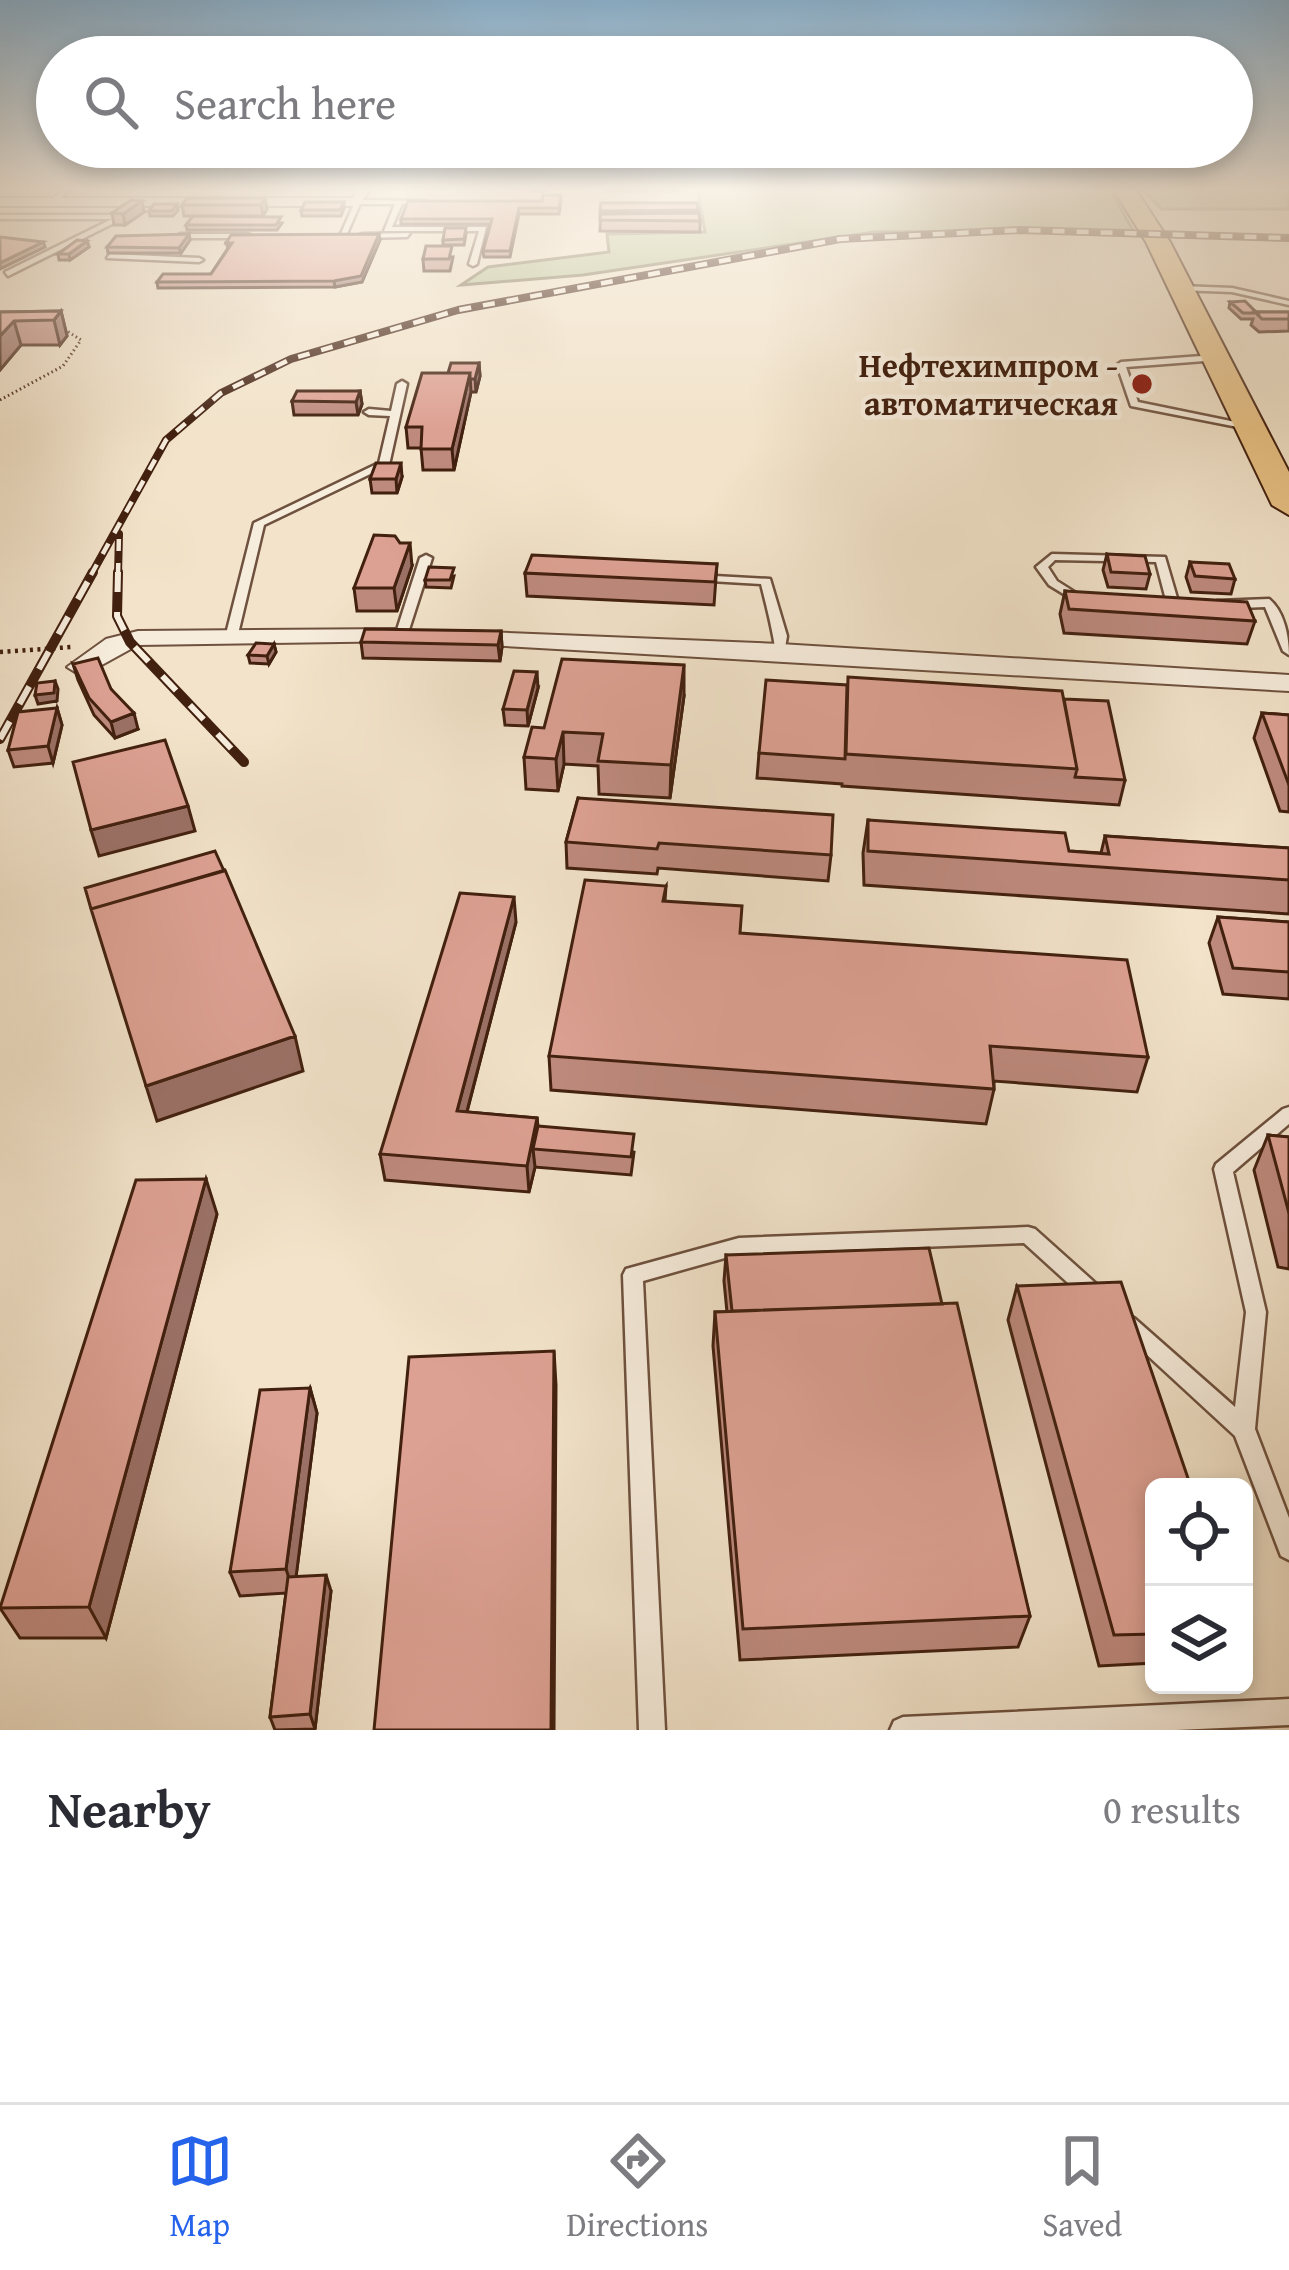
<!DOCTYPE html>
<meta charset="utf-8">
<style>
:root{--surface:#fff;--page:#f7f7f7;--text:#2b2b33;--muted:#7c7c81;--line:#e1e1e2;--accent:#2563eb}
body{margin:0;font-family:"Gentium Book Plus",serif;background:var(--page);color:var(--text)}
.controls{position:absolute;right:36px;bottom:36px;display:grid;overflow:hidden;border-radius:18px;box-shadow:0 6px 18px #0003}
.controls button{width:108px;height:108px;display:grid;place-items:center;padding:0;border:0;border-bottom:3px solid var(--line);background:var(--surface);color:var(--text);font:60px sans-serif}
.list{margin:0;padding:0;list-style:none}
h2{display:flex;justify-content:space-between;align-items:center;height:156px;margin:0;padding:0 48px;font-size:51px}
h2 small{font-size:39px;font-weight:400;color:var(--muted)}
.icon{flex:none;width:66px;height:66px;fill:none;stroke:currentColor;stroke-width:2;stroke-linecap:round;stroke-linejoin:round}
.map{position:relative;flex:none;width:1289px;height:1730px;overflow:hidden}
.search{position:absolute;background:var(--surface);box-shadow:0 6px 18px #0003;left:36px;right:36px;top:36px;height:132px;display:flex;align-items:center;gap:30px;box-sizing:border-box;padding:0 42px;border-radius:66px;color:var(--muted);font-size:45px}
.sheet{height:372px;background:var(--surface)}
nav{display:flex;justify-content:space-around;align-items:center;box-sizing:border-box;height:168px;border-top:3px solid var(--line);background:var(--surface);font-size:33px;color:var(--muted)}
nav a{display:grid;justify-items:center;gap:6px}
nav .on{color:var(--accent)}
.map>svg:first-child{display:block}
.green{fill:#bac497;stroke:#7e7253;stroke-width:3}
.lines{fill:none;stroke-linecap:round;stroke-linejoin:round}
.lane-casing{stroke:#6e513e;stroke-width:5}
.street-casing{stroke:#6e513e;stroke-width:4}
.primary-casing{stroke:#42200f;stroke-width:4}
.path-far1{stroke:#42200f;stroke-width:3;stroke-dasharray:1.5 3;stroke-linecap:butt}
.path{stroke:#42200f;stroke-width:4.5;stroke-dasharray:3 4.5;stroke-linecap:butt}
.lane{fill:#f7eddd;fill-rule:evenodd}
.street{fill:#f7eddd;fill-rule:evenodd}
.primary{fill:#e9c285;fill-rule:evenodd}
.rail-far1-casing{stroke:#42200f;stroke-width:8}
.rail-casing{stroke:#42200f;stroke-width:10}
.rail-far1{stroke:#f7eddd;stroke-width:4.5;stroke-dasharray:12;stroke-linecap:butt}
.rail{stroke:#f7eddd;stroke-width:6;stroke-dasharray:20;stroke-linecap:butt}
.wall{fill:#be8a7e;stroke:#42200f;stroke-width:3}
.shaded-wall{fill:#9b7167;stroke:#42200f;stroke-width:3}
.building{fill:#dda193;stroke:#42200f;stroke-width:3}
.poi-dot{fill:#8f2418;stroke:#f7eddd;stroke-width:4.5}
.labels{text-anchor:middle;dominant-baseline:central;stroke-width:9;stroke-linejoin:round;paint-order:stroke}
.far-poi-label{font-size:33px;font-weight:bold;fill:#42200f;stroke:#f7eddd;text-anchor:end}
</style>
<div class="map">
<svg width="1289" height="1730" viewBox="0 0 1289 1730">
<rect width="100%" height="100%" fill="#f2e3ca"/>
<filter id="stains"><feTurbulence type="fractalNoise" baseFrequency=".00167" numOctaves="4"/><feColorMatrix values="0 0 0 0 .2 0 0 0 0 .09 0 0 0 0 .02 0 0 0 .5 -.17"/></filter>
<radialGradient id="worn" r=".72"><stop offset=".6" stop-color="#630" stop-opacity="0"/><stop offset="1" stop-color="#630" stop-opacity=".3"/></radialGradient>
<path class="green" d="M697,187H1108L1133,230L874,232L583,275L461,285L488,267L609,252L607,234L705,232Z
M1140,187H1289V209H1162Z"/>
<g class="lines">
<defs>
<path id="lane" d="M65,187H72L55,203H51V201Z
M256,187H355L352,189H259Z
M358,200L426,201L424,204H402L392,227H486L477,264L473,266L469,264L479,231H384L395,204H360L346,236L339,238L355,202Z
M0,215H122L126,217L8,276L5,272L112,219H0Z
M410,233L407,237L362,238L358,236L362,234Z
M180,234H248L252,236L248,238H177Z
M110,254L199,258L203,260L199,262L107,258Z
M1181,286L1232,288L1289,301V305L1232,292L1178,290L1177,288Z
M1215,355L1219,358L1218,360L1126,367L1138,402L1250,425L1253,426V430L1131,406L1117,365L1121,362Z
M402,381L407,384L389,465L264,525L238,634L232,638L228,637L226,634L254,523L379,463L390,416L369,415L364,412L369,409L391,411L397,384Z
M1052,554L1165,557L1182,615L1176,619L1170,615L1156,562L1055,560L1048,567L1057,581L1084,598L1086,600L1080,604L1049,585L1036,567Z
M426,555L432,558L407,636L401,640L397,639L395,636L420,558Z
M697,575L770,579L787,636L784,654H776C773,631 767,608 761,584L693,580V576Z
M1269,599C1284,611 1289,636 1289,655L1283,651L1265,607L1217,609L1211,605L1217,601Z
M1289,1107V1124L1233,1172L1266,1312L1255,1429L1289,1518V1560L1281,1556L1235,1436L1120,1330L1117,1324L1120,1318L1127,1315L1134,1318L1235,1407L1246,1312L1214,1169L1216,1164L1283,1109Z
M1028,1227L1035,1229L1103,1290L1106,1296L1103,1302L1096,1305L1089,1302L1024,1243L739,1254L643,1281L665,1730H639L623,1275L626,1269L739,1238Z
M1289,1699V1725L1176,1730H890L894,1721L903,1717Z"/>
<path id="street" d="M358,187H372L358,206H0V198H353Z
M402,629L414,636L411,641L138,645L89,672L80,675L67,667L106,639L138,631Z
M462,631L780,644L1289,675V691L453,643V633Z"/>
<path id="primary" d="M1112,187H1134L1170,242L1289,472V515L1272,505L1146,242Z"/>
</defs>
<use href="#lane" class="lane-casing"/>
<use href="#street" class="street-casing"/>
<use href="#primary" class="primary-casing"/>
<path class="path-far1" d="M0,400L63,366L81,340L67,331"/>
<path class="path" d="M0,652L72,647"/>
<use href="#lane" class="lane"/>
<use href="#street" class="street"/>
<use href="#primary" class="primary"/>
<defs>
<path id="rail-far1" d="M91,575L166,440L221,393L291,359L458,310L840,239L1020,230L1289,238
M118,575L119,534"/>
<path id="rail" d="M118,572L117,616L130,642L244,762
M0,739L93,572"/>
</defs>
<use href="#rail-far1" class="rail-far1-casing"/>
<use href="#rail" class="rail-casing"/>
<use href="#rail-far1" class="rail-far1"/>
<use href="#rail" class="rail"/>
</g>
<path class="wall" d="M533,187H546V191H533Z
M605,187H679V191H605Z
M265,198L267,209L263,216H198L282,223L277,230H187L186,225L193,216H184L182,205Z
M561,201L559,214H519L510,257H484L483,251L490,224H401V219Z
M344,202V208L341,216H302L301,210Z
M601,203H697L700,221V232L600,231Z
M177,204L178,210L173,216H150L149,211Z
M144,212L125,225H114L112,213Z
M189,234L190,240L181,253H108L107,247Z
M466,234L464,245H443V240Z
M380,240L362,282L335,287L158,288L157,282L211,274L228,248L226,243Z
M87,241L89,247L70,260H59L58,254Z
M453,257L450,271H424L423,259Z
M1230,302L1257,312H1289V331L1259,332L1251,325L1253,319H1241L1229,308Z
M61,311L67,336L60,345H21L0,370V312Z
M479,363L480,376L476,392H471L454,470H423L421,448H408L406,427L448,373Z
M360,391L362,404L358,415H294L292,401Z
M402,477L397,493H372L370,479Z
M1107,554L1150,574L1146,589L1108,587L1103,570Z
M1190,562L1235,579L1231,594L1191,592L1186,577Z
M717,564L714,605L527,596L525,573Z
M412,566L397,611H357L354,588Z
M454,576L451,588L426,587L425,580Z
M1065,591L1255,621L1247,644L1064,633L1060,614Z
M501,631L502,647L500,661L363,658L361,642Z
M274,644L276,652L269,664L250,663L248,655Z
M73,664L111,689L138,729L115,738L94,715L78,680Z
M538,688L528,726L505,725L503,709Z
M684,696L670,798L599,794L598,766L564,764L558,791L526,789L524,757L544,728Z
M1064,699L1125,780L1119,805L842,786V784L757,778L759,753Z
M57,708L62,725L53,763L14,767L8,750Z
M1262,713L1289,715V812L1280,811L1254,738Z
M578,798L831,855L828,881L658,868L657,874L567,868L566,842Z
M868,820L1069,851L1101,853L1105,836L1289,848V914L864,885L863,853Z
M666,886L665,901L740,933L1148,1057L1137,1092L994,1081V1089L986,1124L551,1090L549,1056Z
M1218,917L1289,922V999L1223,994L1209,943Z
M516,922L467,1112L537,1118L538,1126L634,1152L631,1175L535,1167L529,1192L385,1180L380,1154Z
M1268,1135L1289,1137V1269L1278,1267L1254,1170Z
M217,1214L106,1638H20L0,1608Z
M726,1255L942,1304L1030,1616L1018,1647L740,1660L713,1346L715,1312H727L724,1281Z
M1017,1286L1154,1487V1663L1099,1666L1008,1320Z
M310,1388L317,1413L296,1576L331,1591L315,1729L275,1730L270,1717L286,1593L240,1596L230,1572Z"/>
<path class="shaded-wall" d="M265,198L267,209L263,216L261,205Z
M142,201L144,212L125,225L123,214Z
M189,234L190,240L181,253L179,248Z
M379,234L380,240L362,282L335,287L334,281Z
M87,241L89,247L70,260L69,254Z
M43,242L45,247L0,269V263Z
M61,311L67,336L60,345L54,320Z
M14,321L21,345L0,370V336Z
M479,363L480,376L476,392L475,379Z
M470,373L471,392L454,470L452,449Z
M360,391L362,404L358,415L356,402Z
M401,463L402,477L397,493L396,479Z
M410,543L412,566L397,611L394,588Z
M501,631L502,647L500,661L498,645Z
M274,644L276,652L269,664L267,656Z
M684,665V696L670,798L671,765Z
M537,672L538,688L528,726L527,710Z
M55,681L58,689L57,701L38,704L35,695Z
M57,708L62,725L53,763L48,746Z
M134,713L138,729L115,738L111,722Z
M563,732L564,764L558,791L556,759Z
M188,806L195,831L99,856L91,830Z
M514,897L516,922L460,1138L457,1111Z
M295,1036L303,1071L157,1121L146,1086Z
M537,1118L539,1144L533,1149L535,1167L529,1192L527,1166Z
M206,1179L217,1214L106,1638L89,1607Z
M554,1351L556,1385L554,1730H551Z
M310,1388L317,1413L294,1593L286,1569Z
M326,1575L331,1591L315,1729L310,1714Z"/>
<path class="building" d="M543,195H561L559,208H519L510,251H483L492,219H401L408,201H542Z
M187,198H265L261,205H182Z
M131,200L142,201L123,214L112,213Z
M305,202H344L340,210H301Z
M601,203H697L698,210L600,211Z
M154,204H177L172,211H149Z
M699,213L700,221L600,220V214Z
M193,216L281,217L276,225H186Z
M445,228H466L464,239L443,240Z
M189,234L179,248L107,247L116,236Z
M379,234L361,276L334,281L157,282L163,274H211L232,243H226L231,235Z
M0,237L43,242L0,263Z
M77,240L87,241L69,254H58Z
M426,246H452L449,259H423Z
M1245,301L1257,313H1243L1230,302Z
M61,311L54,320L14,321L0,336V312Z
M1255,312H1289V319H1262Z
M451,363H479L475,379H470V373H448Z
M422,373H470L452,449H421L422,427H406Z
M297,391H360L356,402L292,401Z
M376,463H401L396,479H370Z
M374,535L395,536L400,543H410L394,588H354Z
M1107,554L1145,556L1150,574L1111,572Z
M532,555L717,564L715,582L525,573Z
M1190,562L1229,564L1235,579L1195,576Z
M429,567L454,568L450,580H425Z
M1065,591L1247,602L1255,621L1069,609Z
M365,629L501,631L498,645L361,642Z
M256,643L274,644L267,656L248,655Z
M98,658L111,689L134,713L111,722L89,698L73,664Z
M562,659L684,665L671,765L598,761L603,734L563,732L556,759L524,757L532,727L544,728Z
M514,671L537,672L527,710L503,709Z
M848,677L1062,691L1077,769L846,754Z
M766,680L847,685L845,759L759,753Z
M55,681L54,693L35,695L37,683Z
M1064,699L1108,701L1125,780L1075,777L1077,769Z
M57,708L48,746L8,750L18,712Z
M1262,713L1289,715V785Z
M165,740L188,806L91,830L73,762Z
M578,798L833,815L831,855L659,843L657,849L566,842Z
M868,820L1065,833L1069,851L1109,854L1105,836L1289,848V880L868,851Z
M215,851L224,871L91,909L85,888Z
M225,870L295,1036L146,1086L91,909Z
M585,880L666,886L663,901L742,906L740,933L1127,960L1148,1057L990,1046L994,1089L549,1056Z
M460,893L514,897L457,1111L537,1118L527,1166L380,1154Z
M1218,917L1289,922V972L1233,968Z
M538,1126L634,1134L631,1157L533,1149Z
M1268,1135L1289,1137V1213Z
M206,1179L89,1607L0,1608L136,1180Z
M929,1248L942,1304L732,1311L726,1255Z
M1121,1282L1191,1487H1154V1634L1114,1635L1017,1286Z
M957,1303L1030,1616L743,1629L715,1312Z
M554,1351L551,1730H374L409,1357Z
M310,1388L286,1569L230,1572L260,1390Z
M326,1575L310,1714L270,1717L288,1577Z"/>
<linearGradient id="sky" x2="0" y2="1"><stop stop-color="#8bb7d8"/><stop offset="0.44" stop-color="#f9f2e7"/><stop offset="1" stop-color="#f9f2e7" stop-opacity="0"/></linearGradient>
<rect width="1289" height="429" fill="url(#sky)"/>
<circle class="poi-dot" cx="1142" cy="384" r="12"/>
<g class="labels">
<g class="far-poi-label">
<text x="1118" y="365">Нефтехимпром -<tspan x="1118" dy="38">автоматическая</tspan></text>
</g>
</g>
<rect width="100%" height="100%" filter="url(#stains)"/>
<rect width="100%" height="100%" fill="url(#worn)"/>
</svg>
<div class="controls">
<button><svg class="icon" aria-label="locate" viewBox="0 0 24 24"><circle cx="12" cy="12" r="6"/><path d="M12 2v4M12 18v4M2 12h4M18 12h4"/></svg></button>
<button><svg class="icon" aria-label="layers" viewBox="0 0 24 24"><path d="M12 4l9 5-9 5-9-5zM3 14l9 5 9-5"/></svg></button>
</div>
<div class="search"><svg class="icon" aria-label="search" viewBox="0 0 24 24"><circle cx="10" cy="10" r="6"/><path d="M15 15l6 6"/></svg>Search here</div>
</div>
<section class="sheet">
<h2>Nearby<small>0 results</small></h2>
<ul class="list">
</ul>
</section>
<nav>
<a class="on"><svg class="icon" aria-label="map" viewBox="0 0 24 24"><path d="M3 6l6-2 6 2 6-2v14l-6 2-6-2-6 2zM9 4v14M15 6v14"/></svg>Map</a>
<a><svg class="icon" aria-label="directions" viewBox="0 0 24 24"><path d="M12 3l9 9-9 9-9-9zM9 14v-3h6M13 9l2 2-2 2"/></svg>Directions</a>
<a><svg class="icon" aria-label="saved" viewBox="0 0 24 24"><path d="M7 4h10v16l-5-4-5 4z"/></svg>Saved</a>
</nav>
